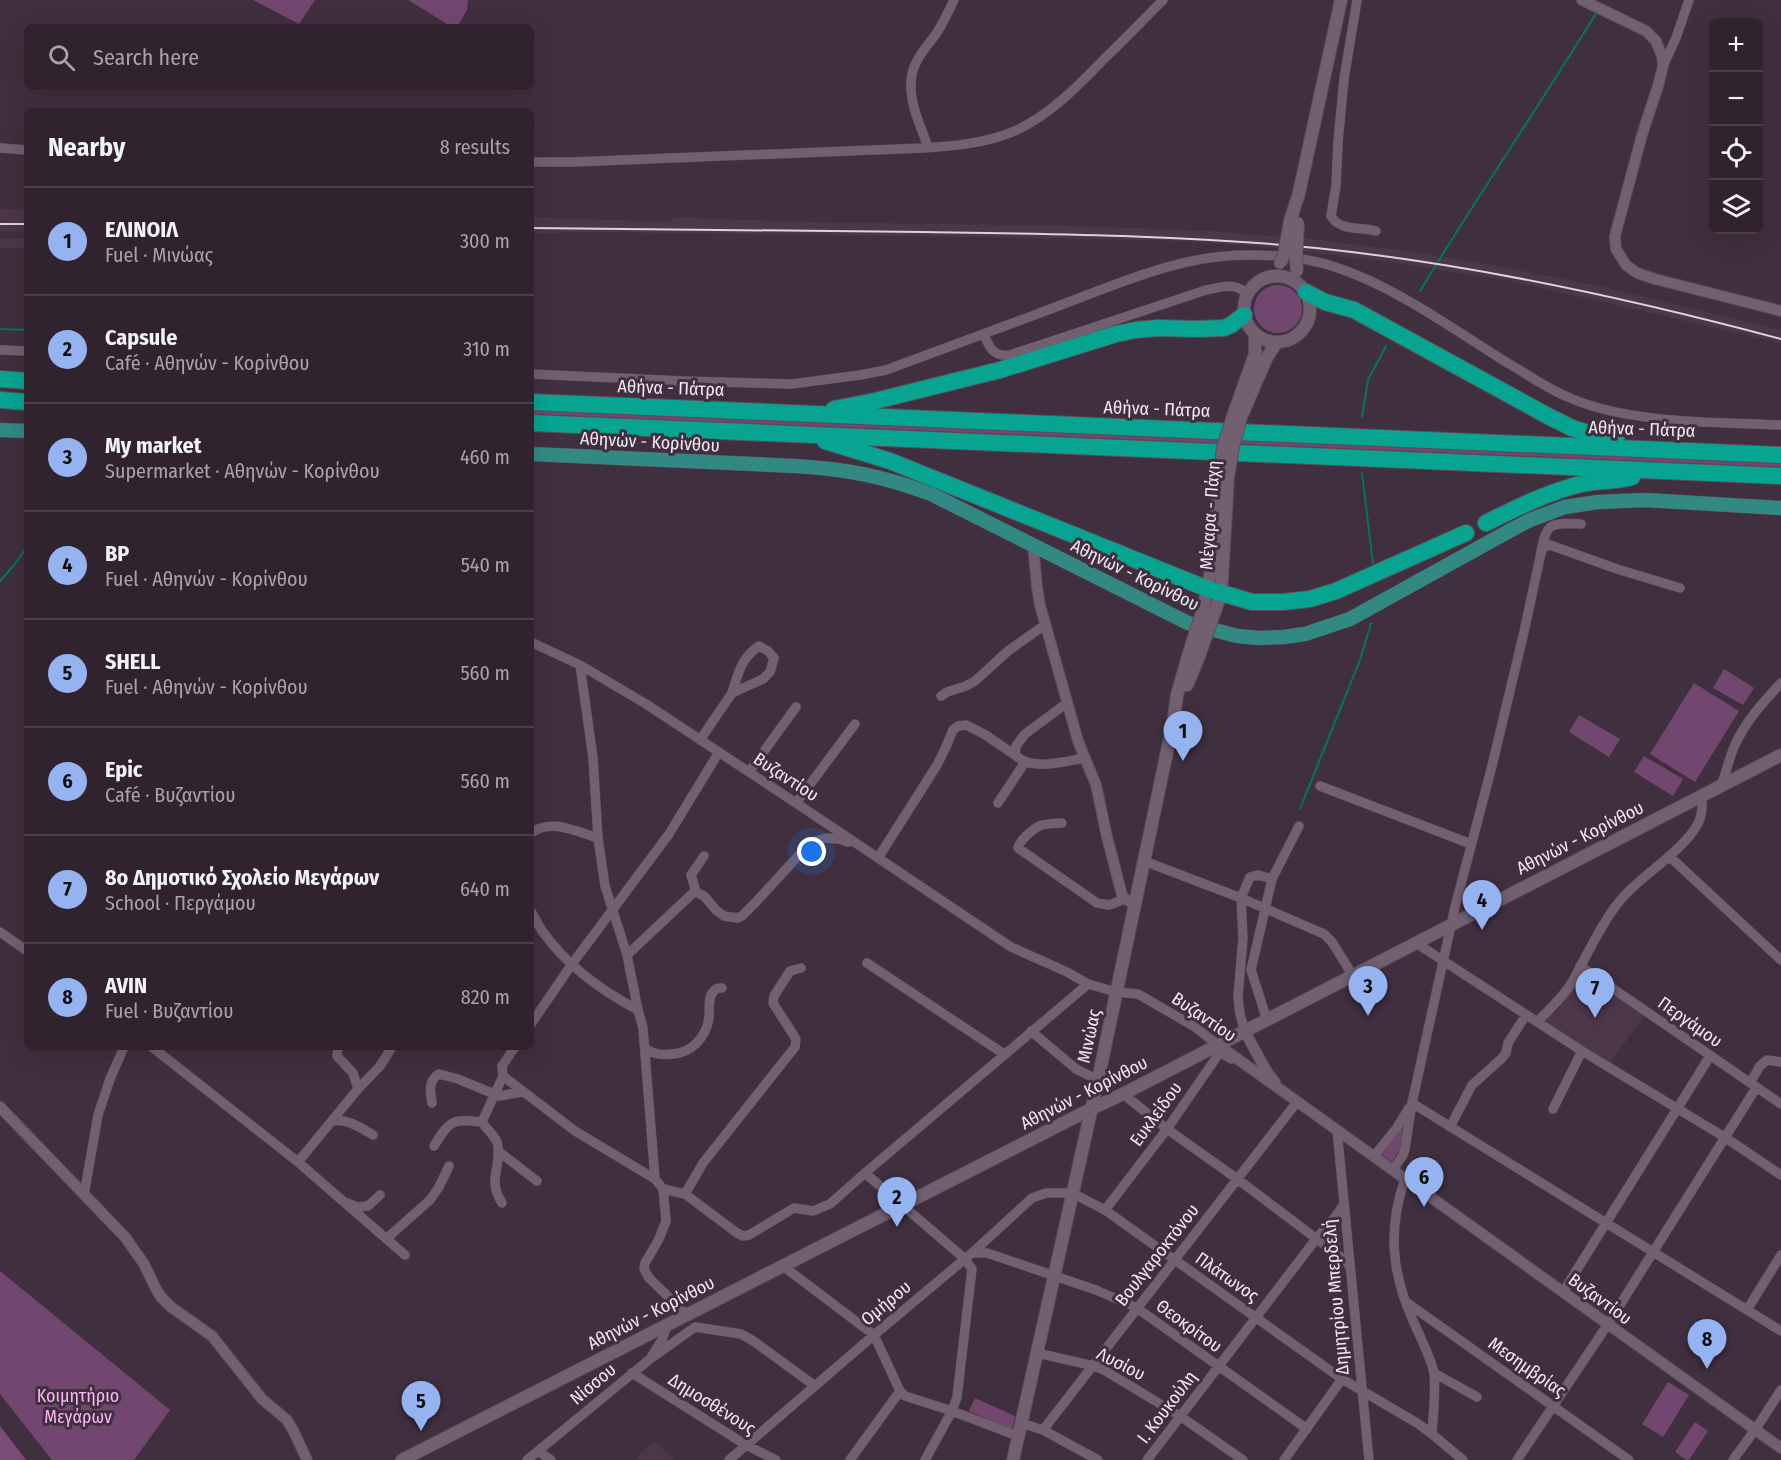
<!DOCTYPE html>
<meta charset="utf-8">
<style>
:root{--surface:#30232e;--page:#382b36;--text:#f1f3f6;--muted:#a8a4aa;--line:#4b404a;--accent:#95b2f1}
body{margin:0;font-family:"Fira Sans Condensed",sans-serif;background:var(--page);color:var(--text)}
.controls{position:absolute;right:18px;top:18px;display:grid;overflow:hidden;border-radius:9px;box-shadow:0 6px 24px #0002}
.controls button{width:54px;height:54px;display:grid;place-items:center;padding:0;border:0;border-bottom:2px solid var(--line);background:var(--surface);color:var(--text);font:30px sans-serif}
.you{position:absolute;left:812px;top:852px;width:21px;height:21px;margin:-15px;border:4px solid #fff;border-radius:50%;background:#1a73e8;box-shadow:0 0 0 9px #1a73e833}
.badge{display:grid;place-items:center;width:39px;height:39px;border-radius:50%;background:var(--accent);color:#111;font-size:20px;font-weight:700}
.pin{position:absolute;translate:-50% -50px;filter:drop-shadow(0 2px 3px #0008)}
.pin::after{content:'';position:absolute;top:32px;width:21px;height:18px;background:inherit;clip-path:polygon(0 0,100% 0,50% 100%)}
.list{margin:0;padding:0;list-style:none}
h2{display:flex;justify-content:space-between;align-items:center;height:78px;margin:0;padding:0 24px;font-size:26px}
h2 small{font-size:20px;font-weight:400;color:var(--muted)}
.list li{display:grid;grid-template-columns:39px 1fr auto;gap:18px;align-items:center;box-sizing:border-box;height:108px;padding:0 24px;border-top:2px solid var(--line)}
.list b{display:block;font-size:22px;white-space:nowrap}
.list p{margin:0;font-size:20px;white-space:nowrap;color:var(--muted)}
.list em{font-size:20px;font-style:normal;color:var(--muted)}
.icon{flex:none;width:33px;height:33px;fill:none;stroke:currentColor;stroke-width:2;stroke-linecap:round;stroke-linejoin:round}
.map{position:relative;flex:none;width:1781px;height:1460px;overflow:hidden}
.search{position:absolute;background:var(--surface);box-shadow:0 6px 24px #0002;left:24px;top:24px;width:510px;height:66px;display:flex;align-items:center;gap:15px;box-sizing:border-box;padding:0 21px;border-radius:9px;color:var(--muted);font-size:22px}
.panel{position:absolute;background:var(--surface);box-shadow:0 6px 24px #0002;left:24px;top:108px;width:510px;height:942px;border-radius:9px}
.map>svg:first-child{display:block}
.built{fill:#4c364a}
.green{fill:#72476f}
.forest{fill:#7b4b78}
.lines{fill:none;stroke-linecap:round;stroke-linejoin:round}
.stream{stroke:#007466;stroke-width:2}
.minor-casing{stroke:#5b4d5a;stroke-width:10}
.tertiary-casing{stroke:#5b4d5a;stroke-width:12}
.secondary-casing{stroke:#5b4d5a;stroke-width:14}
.primary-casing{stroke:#5b4d5a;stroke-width:15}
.motorway-casing{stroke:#5b4d5a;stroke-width:18}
.minor{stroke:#725f70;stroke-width:9}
.tertiary{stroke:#725f70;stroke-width:10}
.secondary{stroke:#725f70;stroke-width:12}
.primary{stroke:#328984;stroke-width:14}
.motorway{stroke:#07a591;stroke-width:16}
.rail{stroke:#ded2dd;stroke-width:2}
.secondary-bridge-casing{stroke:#5b4d5a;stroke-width:14;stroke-linecap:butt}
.secondary-bridge{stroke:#725f70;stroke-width:12}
.labels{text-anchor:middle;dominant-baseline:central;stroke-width:6;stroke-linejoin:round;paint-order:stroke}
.street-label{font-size:18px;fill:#f2e7f1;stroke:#402f3e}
.park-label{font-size:18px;fill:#fdb3f7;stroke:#402f3e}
</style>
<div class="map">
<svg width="1781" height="1460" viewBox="0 0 1781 1460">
<rect width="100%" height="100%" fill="#402f3e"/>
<path class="built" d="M0,209L27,210V232L0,231Z
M531,217L669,222L675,217L805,222L1082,226L1211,231L1310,239L1410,251L1487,264L1604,287L1781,330V343L1511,281L1382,261L1274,248L1184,241L974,237L580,232L531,234Z
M0,239H27V248H0Z
M1582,972L1645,1015L1610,1063L1543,1021L1558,1010Z
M654,1441L674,1460H634Z"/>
<path class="green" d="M253,0H315L299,24Z
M408,0H468L467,10L457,27H452Z
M1254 309a24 24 0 1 1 48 0a24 24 0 1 1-48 0Z
M531,410L1781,463V467L531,414Z
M1724,669L1754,688L1743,705L1713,688Z
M1694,683L1739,711L1695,782L1650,754Z
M1579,715L1620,739L1609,757L1569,732Z
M1644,756L1683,779L1673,796L1634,772Z
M1405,1126L1400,1149L1392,1162L1380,1153Z
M1338,1220L1341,1250L1322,1239Z
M0,1271L170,1410L134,1460H52L0,1394Z
M1668,1382L1689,1395L1663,1437L1642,1424Z
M975,1398L1015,1416L1012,1430L969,1411Z
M1695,1422L1708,1431L1689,1460H1686L1675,1452Z"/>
<path class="forest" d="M0,1426L26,1460H0Z"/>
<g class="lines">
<path class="stream" d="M1420,291C1477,197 1539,106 1597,12
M0,329L27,330
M1362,417L1368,380L1386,346
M1362,473L1373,564
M0,581L15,564L27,547
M1300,809L1360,660L1371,623"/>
<defs>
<path id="minor" d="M1357,0L1344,79L1338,142L1336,186L1331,216C1339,231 1361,227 1376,231
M1663,66L1676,38L1689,0
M928,147C921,127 910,105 911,83C911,63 925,49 936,34C943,23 949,11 954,0
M0,148L27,150
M531,162H573L923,148C955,146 988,143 1017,130C1051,114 1079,85 1105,58C1125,39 1144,19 1163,0
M984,334C989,348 994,357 1010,355L1206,290C1223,287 1232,282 1247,293
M0,350L27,351
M531,374L682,381L792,384L860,375L886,370C945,348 1003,327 1061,305C1122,282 1184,254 1250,255C1278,255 1308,258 1335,267C1394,286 1453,329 1506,362C1527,374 1546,388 1568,397C1627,424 1717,422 1781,425
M1541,551C1547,521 1552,523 1581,524
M531,642L580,665L593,758L598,838L605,886L627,955L638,1010L643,1028L655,1179L663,1189L685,1194L737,1233L743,1236L749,1235L794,1208L813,1211L830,1204L865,1173L1088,984
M580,665L646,704L796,803L1011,947L1067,972L1088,984L1116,992L1138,994L1195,1027L1218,1045
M941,696L947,692L966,686L975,681L1008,651L1046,624
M1067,703L1025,734L1016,746L1015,755C1033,772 1064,761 1086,758
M700,740L732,693L763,679L770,672L774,658L768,651L759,646C741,658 738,674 732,693
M749,772L796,707
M1320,786L1471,844
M1721,786C1726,773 1729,758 1735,745C1745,722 1764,701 1781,683
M796,803L855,724
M998,803L1025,762
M1062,823C1044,824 1039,823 1026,836C1022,840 1019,843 1018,848L1097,903L1109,905L1125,899
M531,833C551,818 577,832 598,838
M1670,857L1781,960
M878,858L937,765L946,747L953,730L958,726L966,725L984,734L1015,755
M1144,861L1241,898L1324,934L1332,942L1353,976
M696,892L691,875L704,856
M531,912C536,918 538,926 543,932C567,966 602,991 638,1010
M0,932L27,951
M1416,943L1582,1051L1726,1138L1781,1175
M627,955L693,893L696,892L704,896L716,910L724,916L737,918L742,916L755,903L810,843L826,838L838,839L848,842
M867,963L1004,1054
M1580,966L1781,1104
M1267,1020L1251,970L1272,879
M1537,1022C1549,1010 1562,998 1571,984C1586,958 1597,931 1615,907C1633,882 1663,865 1685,841C1698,827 1705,815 1701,796
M531,1024L572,964L669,834L719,752
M1031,1031L1076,1069L1098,1080
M1245,1032L1240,1014L1238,997L1243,938L1241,898L1250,877L1258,875L1272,879L1299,826
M152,1047L298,1162L405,1255
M338,1047L337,1056L353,1073L358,1089
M515,1047L502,1066L503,1076L575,1131L655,1179
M646,1049C655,1055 662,1055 672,1054C692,1053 706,1037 709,1018C710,1009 707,997 714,991C716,988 718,988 722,988
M1750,1083L1760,1066L1767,1060L1781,1062
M1123,1094L1167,1129L1236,1178L1338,1255L1347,1262L1349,1266
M432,1103C430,1092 428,1080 439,1074L458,1079L499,1096L522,1092
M1412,1103L1781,1331
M1553,1109L1582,1051
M332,1121C347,1118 361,1128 373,1135
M1450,1127L1472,1085L1501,1059L1506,1053L1508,1043L1526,1015
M1337,1130L1369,1460
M434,1146C450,1120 452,1119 482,1122
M498,1151L537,1181
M1374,1156L1396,1129L1409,1108
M298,1162L358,1089L380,1066L392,1047
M1393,1170L1403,1155L1405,1149L1412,1103L1455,907L1492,766L1524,632L1541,553L1544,547L1550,545L1617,569L1680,588
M865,1173L965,1259L972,1269L957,1397L952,1411L925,1460
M1405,1179C1387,1230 1392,1274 1414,1323C1419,1334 1433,1363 1434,1374C1436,1392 1433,1416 1432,1434L1463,1460
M663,1189L666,1221L659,1239L645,1263L644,1269L649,1278L687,1315
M685,1194L703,1163L795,1047L796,1039L773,1003L774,996L790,971L801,968
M84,1195L98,1115L110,1079L124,1047
M347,1203L357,1207L368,1206L380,1195
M502,1203C487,1179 501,1170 498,1146C497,1137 487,1130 482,1122L503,1076
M1105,1210L1167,1129L1218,1055L1221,1053L1231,1059
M386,1239L430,1200L439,1187L449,1166
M972,1253H987L1096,1290L1137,1308L1307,1429
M783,1266L874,1335L900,1391L905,1396L952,1411L1018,1436
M1563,1292L1710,1056
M1406,1302L1629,1460
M1747,1310L1781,1255
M1037,1353L1094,1366L1104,1370L1180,1416L1243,1460
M653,1357L695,1327L741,1334L752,1340L815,1386
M632,1373L746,1445L776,1460
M1434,1373L1477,1397
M1021,1423L1043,1430L1098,1460
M1043,1430L1297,1102
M538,1451L551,1460
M527,1460L650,1359L662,1340L667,1325
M729,1460L874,1335L972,1253L1032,1198L1046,1193H1072L1105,1210L1342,1379L1417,1423L1432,1434
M850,1460L900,1391
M1147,1460L1316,1239L1335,1217L1344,1204
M1284,1460L1342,1379
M1517,1460L1608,1324L1756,1088
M1733,1460L1755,1430L1781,1390"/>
<path id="tertiary" d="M1582,0L1646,31L1656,41L1662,56L1663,66L1658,86L1642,135L1615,236L1616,249L1626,265L1637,273L1655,279L1781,311
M1033,545L1037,587L1040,605L1078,741L1096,785L1107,837L1122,895L1125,899L1135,904
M1245,1032L1267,1072L1275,1082
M1218,1045L1781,1448
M0,1107L125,1237L144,1264L156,1289L161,1297L171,1307L212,1336L262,1399L287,1420L293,1430L307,1460"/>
<path id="secondary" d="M1290,221L1299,193L1341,0
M1244 309a33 33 0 1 1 66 0a33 33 0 1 1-66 0Z
M1241,417L1267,357L1277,342
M1232,419L1255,354V334
M1203,609L1212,566L1219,478
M1214,614L1221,594L1228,477
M1187,685L1199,656
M402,1460L1091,1109L1123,1094L1781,755
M1013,1460L1098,1080L1173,723L1177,695L1189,653"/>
<path id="primary" d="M0,430L27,431
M531,454L795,466C846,469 883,476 931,494L1188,623L1237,636L1259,638L1284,637L1305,634L1350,619L1511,530L1530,520L1565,507L1598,502L1645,500L1781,508"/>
<path id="motorway" d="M1306,292L1325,302L1354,310L1548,416L1572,428L1617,442
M0,379L27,381
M0,400L27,402
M531,402L1781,455
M834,409L875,401L1000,370L1116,334L1136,330L1158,328L1196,329L1224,328L1231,325L1244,315
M531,423L1781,476
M825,441L890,461L1208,589L1252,602H1283L1310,599L1336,591L1466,533
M1486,523C1516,508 1548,492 1581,484C1598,480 1616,482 1632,477"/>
</defs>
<use href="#minor" class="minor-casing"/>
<use href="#tertiary" class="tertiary-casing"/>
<use href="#secondary" class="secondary-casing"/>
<use href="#primary" class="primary-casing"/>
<use href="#motorway" class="motorway-casing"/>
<use href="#minor" class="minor"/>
<use href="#tertiary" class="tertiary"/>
<use href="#secondary" class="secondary"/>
<use href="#primary" class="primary"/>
<use href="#motorway" class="motorway"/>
<path class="rail" d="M0,224H27
M531,228C662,230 793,231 923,232C1054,234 1185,235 1316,248C1473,264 1628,298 1781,339"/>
<defs>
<path id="secondary-bridge" d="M1280,263L1284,255L1290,221
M1297,271L1296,258L1298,223
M1228,477L1233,447L1241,417
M1219,478L1223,448L1232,419
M1189,653L1203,609
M1199,656L1214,614"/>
</defs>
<use href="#secondary-bridge" class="secondary-bridge-casing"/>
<use href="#secondary-bridge" class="secondary-bridge"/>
</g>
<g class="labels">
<g class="street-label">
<text transform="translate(671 388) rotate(2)">Αθήνα - Πάτρα</text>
<text transform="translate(1157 409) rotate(2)">Αθήνα - Πάτρα</text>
<text transform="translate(1642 429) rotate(2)">Αθήνα - Πάτρα</text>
<text transform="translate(650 442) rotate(3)">Αθηνών - Κορίνθου</text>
<text transform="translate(1210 515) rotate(-86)">Μέγαρα - Πάχη</text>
<text transform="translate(1135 575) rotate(26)">Αθηνών - Κορίνθου</text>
<text transform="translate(786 777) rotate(33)">Βυζαντίου</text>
<text transform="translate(1580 838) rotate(-27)">Αθηνών - Κορίνθου</text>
<text transform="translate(1204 1017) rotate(34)">Βυζαντίου</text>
<text transform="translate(1690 1022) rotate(35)">Περγάμου</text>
<text transform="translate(1089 1036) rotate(-78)">Μινώας</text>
<text transform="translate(1084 1093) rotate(-27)">Αθηνών - Κορίνθου</text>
<text transform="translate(1156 1114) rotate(-54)">Ευκλείδου</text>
<text transform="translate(1157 1255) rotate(-52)">Βουλγαροκτόνου</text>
<text transform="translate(1227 1277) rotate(35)">Πλάτωνος</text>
<text transform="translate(1336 1297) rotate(-95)">Δημητρίου Μπερδελή</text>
<text transform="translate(1600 1299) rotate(36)">Βυζαντίου</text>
<text transform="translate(886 1303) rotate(-40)">Ομήρου</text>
<text transform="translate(651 1313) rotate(-27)">Αθηνών - Κορίνθου</text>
<text transform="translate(1189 1326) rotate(36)">Θεοκρίτου</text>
<text transform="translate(1121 1364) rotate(27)">Λυσίου</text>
<text transform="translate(1527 1367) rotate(35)">Μεσημβρίας</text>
<text transform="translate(593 1384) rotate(-40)">Νίσσου</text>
<text transform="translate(712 1404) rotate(32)">Δημοσθένους</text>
<text transform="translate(1167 1407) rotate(-53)">Ι. Κουκούλη</text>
</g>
<g class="park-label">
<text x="78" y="1396">Κοιμητήριο<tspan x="78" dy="21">Μεγάρων</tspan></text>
</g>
</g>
</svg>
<div class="controls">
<button>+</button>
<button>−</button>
<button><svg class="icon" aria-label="locate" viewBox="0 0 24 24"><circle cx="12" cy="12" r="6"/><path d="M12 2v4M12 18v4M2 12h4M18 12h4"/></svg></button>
<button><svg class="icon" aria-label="layers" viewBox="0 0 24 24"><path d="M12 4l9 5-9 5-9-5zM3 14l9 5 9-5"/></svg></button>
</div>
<div class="you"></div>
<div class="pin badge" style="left:1183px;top:761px">1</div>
<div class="pin badge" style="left:897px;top:1227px">2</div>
<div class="pin badge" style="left:1368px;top:1016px">3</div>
<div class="pin badge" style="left:1482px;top:930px">4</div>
<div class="pin badge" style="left:421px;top:1431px">5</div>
<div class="pin badge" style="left:1424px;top:1207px">6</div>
<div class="pin badge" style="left:1595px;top:1018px">7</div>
<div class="pin badge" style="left:1707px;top:1369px">8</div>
<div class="search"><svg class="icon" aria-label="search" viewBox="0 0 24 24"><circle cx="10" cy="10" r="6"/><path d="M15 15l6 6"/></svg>Search here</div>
<section class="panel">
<h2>Nearby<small>8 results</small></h2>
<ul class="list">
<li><span class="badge">1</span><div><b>ΕΛΙΝΟΙΛ</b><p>Fuel · Μινώας</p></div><em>300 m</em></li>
<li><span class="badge">2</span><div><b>Capsule</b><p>Café · Αθηνών - Κορίνθου</p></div><em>310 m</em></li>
<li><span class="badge">3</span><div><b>My market</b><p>Supermarket · Αθηνών - Κορίνθου</p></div><em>460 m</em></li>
<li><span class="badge">4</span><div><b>BP</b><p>Fuel · Αθηνών - Κορίνθου</p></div><em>540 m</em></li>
<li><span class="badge">5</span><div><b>SHELL</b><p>Fuel · Αθηνών - Κορίνθου</p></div><em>560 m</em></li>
<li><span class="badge">6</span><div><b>Epic</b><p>Café · Βυζαντίου</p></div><em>560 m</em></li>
<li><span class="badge">7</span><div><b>8ο Δημοτικό Σχολείο Μεγάρων</b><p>School · Περγάμου</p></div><em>640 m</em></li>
<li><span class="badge">8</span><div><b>AVIN</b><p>Fuel · Βυζαντίου</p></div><em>820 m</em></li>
</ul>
</section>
</div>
